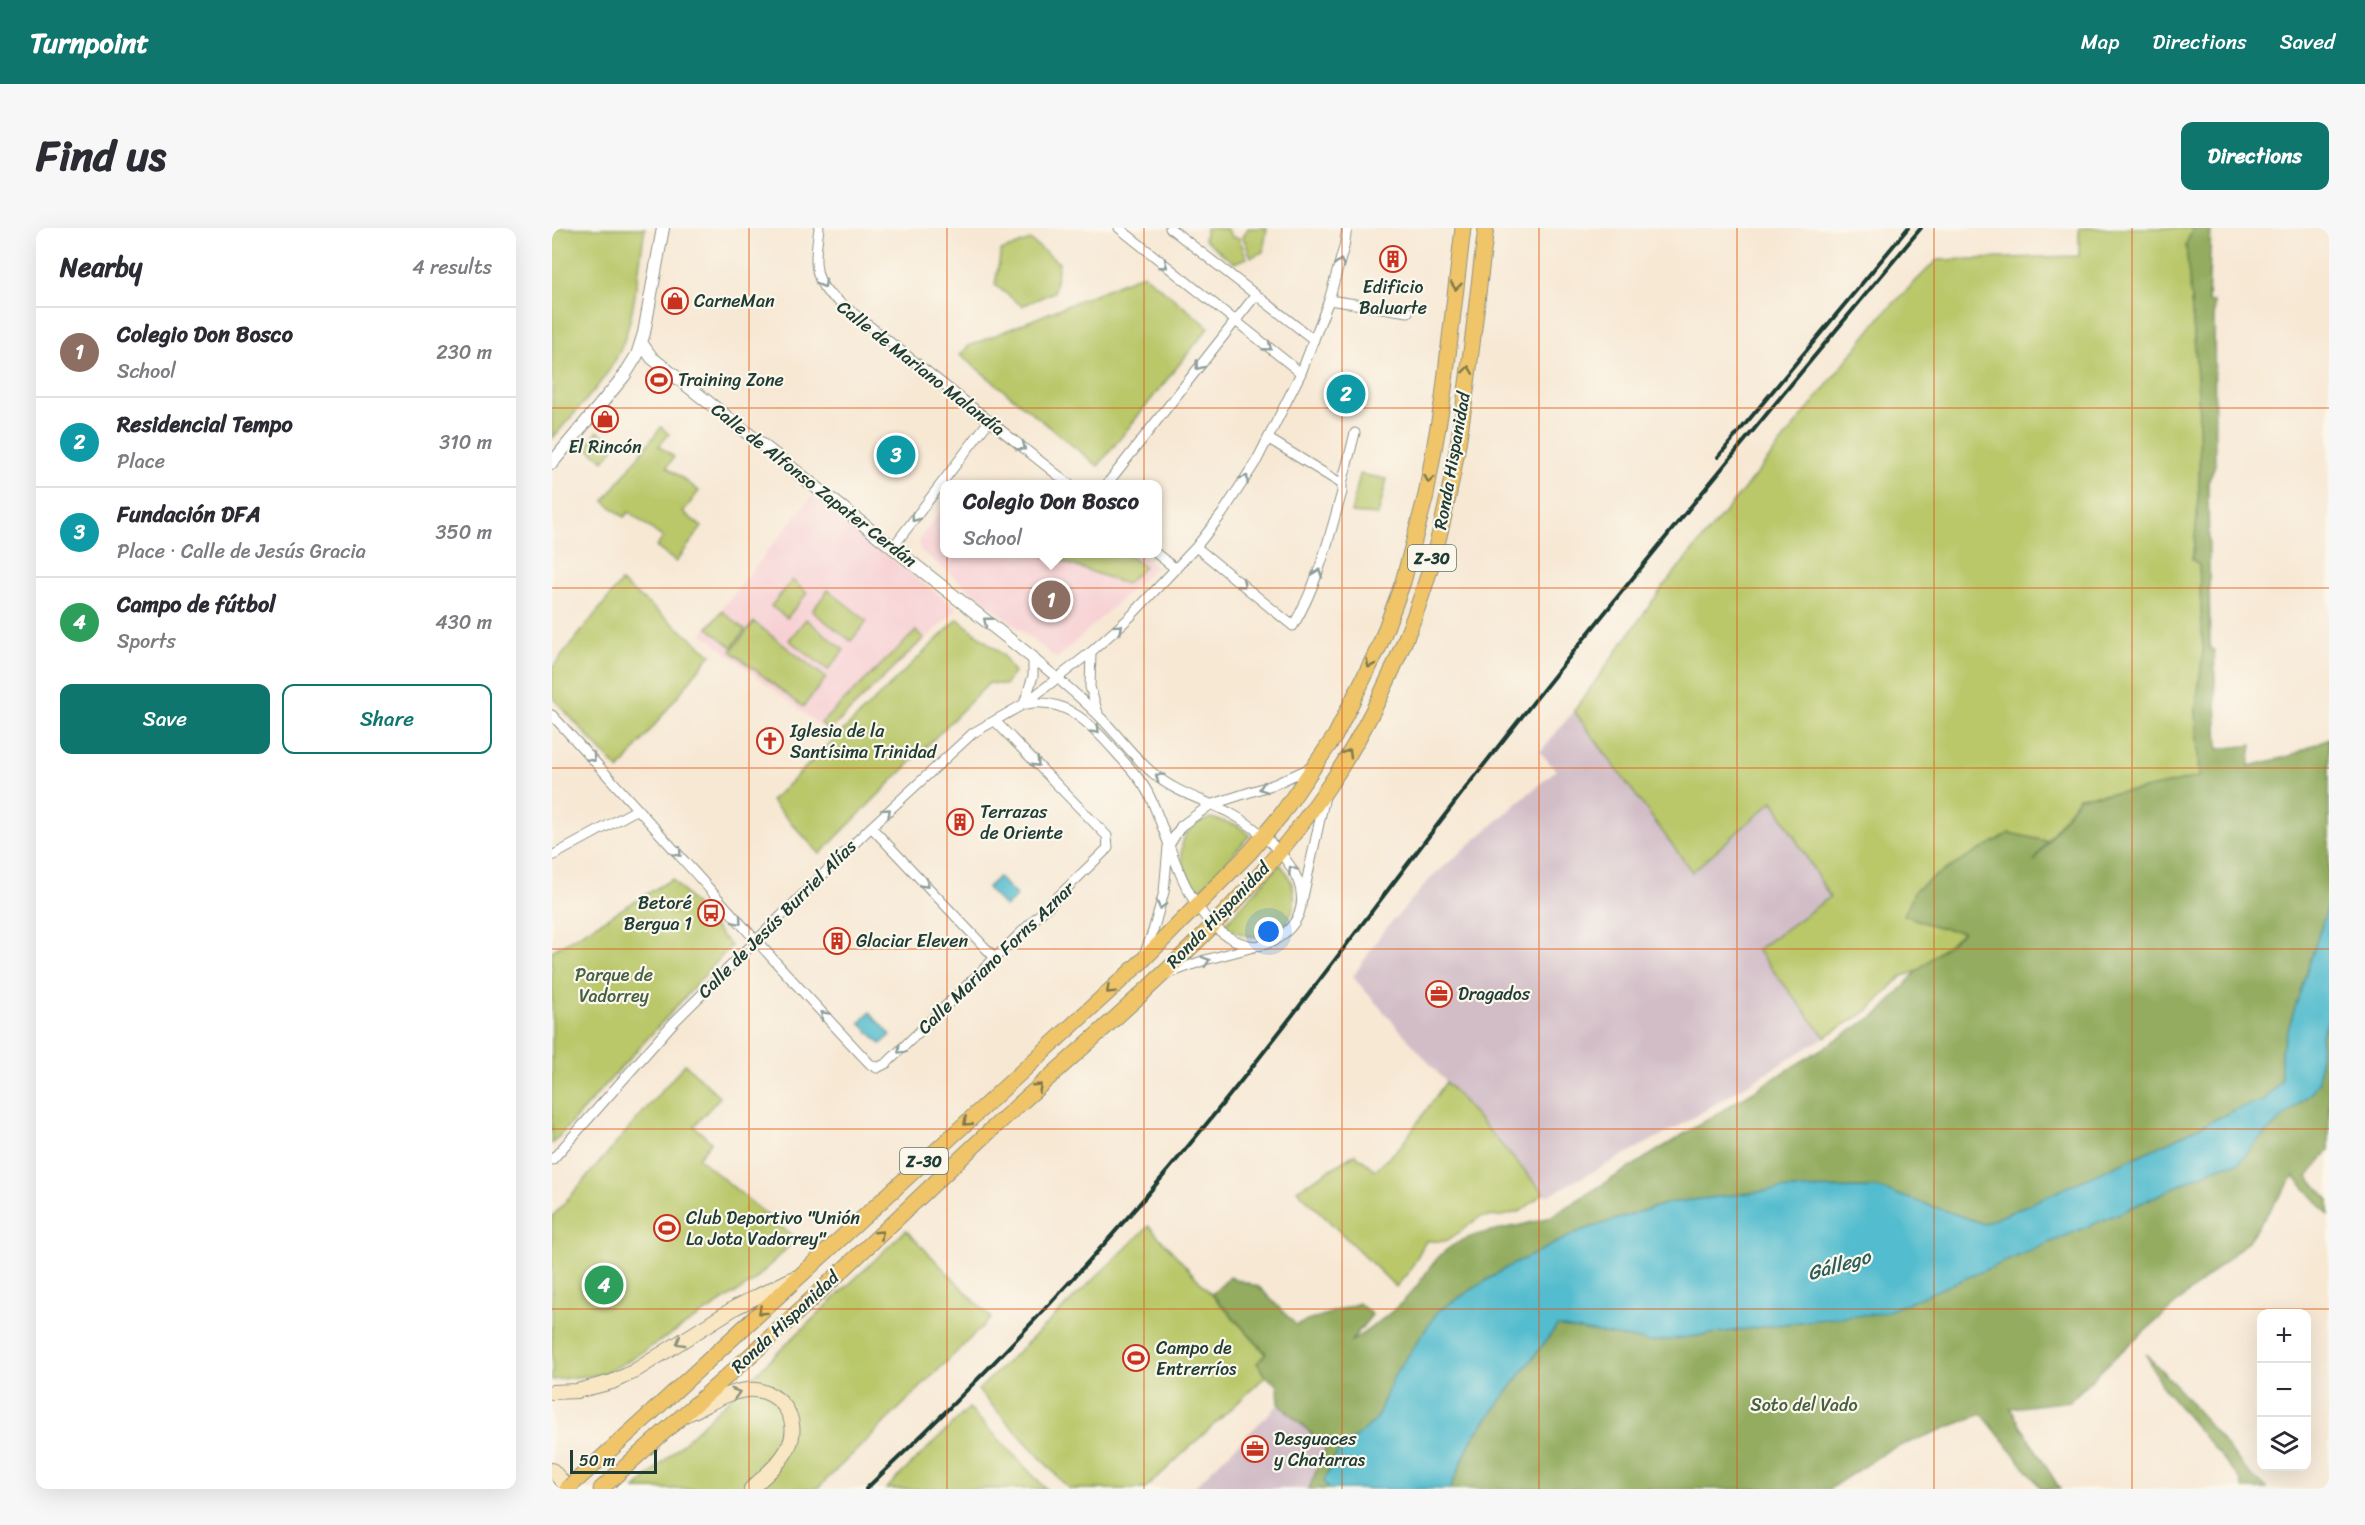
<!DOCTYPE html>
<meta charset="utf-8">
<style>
:root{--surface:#fff;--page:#f7f7f7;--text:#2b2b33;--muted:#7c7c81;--line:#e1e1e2;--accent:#0f766e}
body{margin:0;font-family:Sriracha,sans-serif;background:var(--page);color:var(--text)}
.controls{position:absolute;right:18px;bottom:18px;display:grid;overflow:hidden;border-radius:12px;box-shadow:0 6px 24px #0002}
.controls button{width:54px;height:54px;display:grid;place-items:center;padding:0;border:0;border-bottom:2px solid var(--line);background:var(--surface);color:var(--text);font:30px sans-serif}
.scale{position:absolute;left:18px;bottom:15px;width:87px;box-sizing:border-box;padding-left:6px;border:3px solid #1f3d34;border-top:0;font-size:16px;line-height:21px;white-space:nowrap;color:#1f3d34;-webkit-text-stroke:4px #fbf7ec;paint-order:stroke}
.you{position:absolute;left:717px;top:704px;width:21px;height:21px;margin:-15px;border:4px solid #fff;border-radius:50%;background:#1a73e8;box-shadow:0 0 0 9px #1a73e833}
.badge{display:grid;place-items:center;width:39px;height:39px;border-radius:50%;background:var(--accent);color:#fff;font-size:20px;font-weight:700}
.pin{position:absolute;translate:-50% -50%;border:3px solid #fff;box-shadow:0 2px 6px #0006}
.popup{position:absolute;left:388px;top:252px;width:222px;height:78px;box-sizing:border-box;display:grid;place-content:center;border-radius:12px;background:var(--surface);filter:drop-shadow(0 2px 4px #0005);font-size:20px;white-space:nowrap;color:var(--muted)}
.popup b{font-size:22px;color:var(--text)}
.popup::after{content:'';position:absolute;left:50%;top:100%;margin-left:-12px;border:12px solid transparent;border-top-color:var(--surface)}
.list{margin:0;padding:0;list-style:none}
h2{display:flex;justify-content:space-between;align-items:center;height:78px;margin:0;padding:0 24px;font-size:26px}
h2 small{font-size:20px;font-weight:400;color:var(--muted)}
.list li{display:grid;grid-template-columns:39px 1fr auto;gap:18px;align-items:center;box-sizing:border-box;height:90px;padding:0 24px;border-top:2px solid var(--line)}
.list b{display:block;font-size:22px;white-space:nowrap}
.list p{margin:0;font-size:20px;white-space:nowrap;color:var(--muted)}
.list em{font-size:20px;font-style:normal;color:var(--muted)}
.actions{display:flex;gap:12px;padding:18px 24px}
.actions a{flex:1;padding:14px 0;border:2px solid var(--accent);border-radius:12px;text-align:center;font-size:21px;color:var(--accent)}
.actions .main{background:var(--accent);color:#fff}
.icon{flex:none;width:33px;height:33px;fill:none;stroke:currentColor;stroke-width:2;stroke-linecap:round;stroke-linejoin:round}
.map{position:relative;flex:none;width:1777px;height:1261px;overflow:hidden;border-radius:12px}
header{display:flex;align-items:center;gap:36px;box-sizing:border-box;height:84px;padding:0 30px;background:var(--accent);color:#fff}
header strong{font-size:28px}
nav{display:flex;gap:33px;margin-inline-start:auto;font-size:21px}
.intro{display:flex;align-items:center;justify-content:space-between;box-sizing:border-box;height:144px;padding:0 36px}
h1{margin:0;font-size:42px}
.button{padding:15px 27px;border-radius:12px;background:var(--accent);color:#fff;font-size:21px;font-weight:700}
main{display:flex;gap:36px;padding:0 36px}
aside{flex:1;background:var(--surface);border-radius:12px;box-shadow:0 6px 24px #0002}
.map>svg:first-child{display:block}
.built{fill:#f7cfd3}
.industrial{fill:#d2bdc7}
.green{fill:#bac86a;stroke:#6c824f;stroke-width:1.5}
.forest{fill:#93ac5e;stroke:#597449;stroke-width:1.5}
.water{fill:#52bcce;stroke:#387c81;stroke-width:1.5}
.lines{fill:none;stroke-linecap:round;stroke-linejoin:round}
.minor-casing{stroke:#8b9284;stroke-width:11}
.tertiary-casing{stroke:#8b9284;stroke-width:14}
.secondary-casing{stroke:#8b9284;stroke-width:16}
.trunk-casing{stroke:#8b9284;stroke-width:17}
.minor{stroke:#fff;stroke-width:9}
.tertiary{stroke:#fff;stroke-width:12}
.secondary{stroke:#f9e7c3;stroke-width:14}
.trunk{stroke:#f0c469;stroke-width:15}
.rail{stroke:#1f3d34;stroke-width:4}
.trunk-bridge-casing{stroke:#8b9284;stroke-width:17;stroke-linecap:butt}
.trunk-bridge{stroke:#f0c469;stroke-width:15}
.oneway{stroke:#8f9e9a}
.oneway2{stroke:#7d7a4c}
.oneway3{stroke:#8c927c}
.grid{fill:none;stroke:#de580e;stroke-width:1.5;stroke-opacity:0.55}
.labels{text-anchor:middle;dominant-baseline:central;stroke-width:4.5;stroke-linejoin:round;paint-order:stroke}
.shield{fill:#fbf7ec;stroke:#61756b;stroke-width:1.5}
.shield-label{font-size:16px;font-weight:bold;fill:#1f3d34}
.poi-label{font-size:18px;fill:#1f3d34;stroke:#fbf7ec;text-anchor:start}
.street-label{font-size:18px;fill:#1f3d34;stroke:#fbf7ec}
.park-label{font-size:18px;fill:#466042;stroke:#fbf7ec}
.water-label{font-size:20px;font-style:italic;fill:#2c5d5a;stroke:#fbf7ec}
</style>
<header>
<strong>Turnpoint</strong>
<nav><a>Map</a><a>Directions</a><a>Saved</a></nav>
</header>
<div class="intro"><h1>Find us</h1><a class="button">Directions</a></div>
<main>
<aside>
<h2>Nearby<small>4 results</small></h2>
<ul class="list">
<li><span class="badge" style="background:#8d6e63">1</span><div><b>Colegio Don Bosco</b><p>School</p></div><em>230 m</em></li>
<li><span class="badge" style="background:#0f9aa8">2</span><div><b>Residencial Tempo</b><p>Place</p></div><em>310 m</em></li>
<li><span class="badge" style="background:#0f9aa8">3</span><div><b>Fundación DFA</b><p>Place · Calle de Jesús Gracia</p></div><em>350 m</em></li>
<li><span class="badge" style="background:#2e9e5b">4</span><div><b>Campo de fútbol</b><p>Sports</p></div><em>430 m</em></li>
</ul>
<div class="actions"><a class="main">Save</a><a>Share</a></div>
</aside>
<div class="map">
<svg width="1777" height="1261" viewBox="0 0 1777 1261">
<rect width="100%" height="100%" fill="#fbf7ec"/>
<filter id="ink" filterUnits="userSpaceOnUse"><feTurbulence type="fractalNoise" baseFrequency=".0167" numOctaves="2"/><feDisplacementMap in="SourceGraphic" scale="12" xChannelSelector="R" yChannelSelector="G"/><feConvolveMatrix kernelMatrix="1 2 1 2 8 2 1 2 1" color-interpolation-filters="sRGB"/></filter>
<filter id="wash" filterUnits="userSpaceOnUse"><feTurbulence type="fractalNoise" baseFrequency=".008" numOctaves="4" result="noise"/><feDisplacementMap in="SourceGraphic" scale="24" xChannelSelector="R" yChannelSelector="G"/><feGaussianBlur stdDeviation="1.35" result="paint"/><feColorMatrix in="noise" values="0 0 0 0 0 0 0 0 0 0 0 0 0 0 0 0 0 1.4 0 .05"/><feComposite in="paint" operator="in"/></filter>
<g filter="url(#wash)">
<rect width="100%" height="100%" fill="#f7e8d4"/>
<path class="built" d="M260,268L405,381L277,505L150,405Z
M388,284L392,287V326H585L603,339L505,431L369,323L367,316L369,309Z"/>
<path class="industrial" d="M1022,483L1139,644L1221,573L1278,669L1205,722L1273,809L1129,897L995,968L801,749L829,706L880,649L1004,542L988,524Z
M727,1176L774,1219L757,1261H640Z"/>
<path class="green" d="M0,0H93C87,36 82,96 66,127C50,158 22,184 0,211Z
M654,0L675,1L680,9L687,10L695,30L682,35L652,11Z
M696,0H715L711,24L699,29L691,9Z
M1527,0H1641L1634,16C1643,117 1656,230 1640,331L1647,337L1651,424L1644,480L1647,549L1588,562L1527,569L1495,613L1457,605L1384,699L1412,703L1365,743L1349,749L1317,782L1273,809L1205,722L1278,669L1221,573L1140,644L1022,483L1113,356L1207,243L1331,86L1385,32L1527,28Z
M478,12L507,35L502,64L470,78L443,57L449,23Z
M591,46L657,99L546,238L408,127L417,118Z
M109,199L117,206L107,218L122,229L115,239L147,263L131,284L150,299L124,334L104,319L111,310L77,284L72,289L52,273Z
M46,203L64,217L52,233L34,219Z
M808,246L835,251L826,287L799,285Z
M489,326H575L592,339L574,356Z
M240,352L255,365L235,390L219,378Z
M69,354L159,426L67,542L0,469V440Z
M276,362L315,393L299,413L260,383Z
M170,383L193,402L180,419L156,400Z
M254,391L292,422L276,442L237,412Z
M406,391L451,427L462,445L453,457L437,455L268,626L219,573Z
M202,394L274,450L251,479L179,423Z
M364,403L372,410L277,503L269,495Z
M659,590L685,597L698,607L646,665C626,637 618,602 659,590Z
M728,636C766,679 722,733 672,697Z
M120,651L179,718L0,916V723Z
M133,836L168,869L142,898L159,914L146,930L244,1011L201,1054L75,1134L51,1146L0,1152V989Z
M894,854L992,965L969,983L951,988L928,989L895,1013H874L858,1042L844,1059L745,962L803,926L823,942L849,918Z
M597,998L714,1126L705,1135L714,1148L593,1261H517L426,1162Z
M354,1002L439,1090L265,1261H83Z
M417,1180L494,1261H334Z"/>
<path class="forest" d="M1641,0H1659L1656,74H1662L1663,237L1656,254L1658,421L1662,422L1666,521L1700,517L1697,538L1738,528L1777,510V675L1729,823V853L1712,873L1687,880L1606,919L1432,996L1326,960L1229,961L1116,975L1028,1003L954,1040L886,1083L841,1150L824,1192L786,1224L772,1253L776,1261H757L774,1219L727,1176L726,1158L714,1148L705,1135L714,1125L660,1066L678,1049L707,1059L744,1097L807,1075L820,1087L798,1114C820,1100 841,1085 859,1065C871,1052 879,1034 893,1023C922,999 965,1002 998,989L1329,784L1365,743L1411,704L1384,699L1352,687L1363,662L1380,650L1457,605L1495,613L1482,634L1527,569L1588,562L1647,549L1644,480L1651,424L1647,337L1640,331C1656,230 1643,117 1634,16Z
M1777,789V922L1756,949L1777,972V987L1742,948L1695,1014L1561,1131L1518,1173L1458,1180L1508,1261H1490L1430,1186L1335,1223L1277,1261H898L920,1211L1005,1098L1100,1114L1247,1094L1332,1084L1570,984L1666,939L1687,935L1703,915L1759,865L1767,853L1769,808Z
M1594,1126L1625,1159L1696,1244L1715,1261H1691L1688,1251L1609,1157Z"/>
<path class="water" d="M446,649L465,668L453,679L435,660Z
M1777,675V789L1769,808L1767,853L1759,865L1703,915L1687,935L1666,939L1570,984L1332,1085L1247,1094L1100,1114L1005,1098L920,1211L898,1261H776L772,1253L786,1224L824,1192L841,1150L886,1083L954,1040L1028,1003L1116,975L1229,961L1326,960L1432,996L1606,919L1687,880L1712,873L1729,853V823Z
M318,784L339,807L329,816L308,795Z"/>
</g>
<g filter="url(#ink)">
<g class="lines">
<defs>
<path id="minor" d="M267,0C264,23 259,46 276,65L517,256
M567,0L749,145
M618,0L762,112
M777,72L856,84
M717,211L790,256
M555,256L703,68
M341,319L437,193
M644,319L741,398C766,356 777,310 790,264V256L803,205
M605,326L624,341
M539,424L538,459L546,485
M472,476L481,448V430
M475,476C516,468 544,502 568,529C578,540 589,551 596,565C620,612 633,699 693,716C709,721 722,715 734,704C779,662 716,605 678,585C653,572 624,565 602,546C582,530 567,508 549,490C528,468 504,449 481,430
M0,487C107,603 210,722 318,836L325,840L335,835L556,620L555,608L443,493
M319,599L443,730
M0,628L86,581
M751,669L773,568
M592,727L601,703L612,664L616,619L629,598L658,577L723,556L760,539
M615,746L653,732L702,719
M0,932L122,794L319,599L421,505L472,476L539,424L577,390L644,319L670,286L705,232L749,145L777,72L792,19L795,0"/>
<path id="tertiary" d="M90,116L100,130L481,430
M0,235L72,148L85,127L92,105L111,0"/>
<path id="secondary" d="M0,1164L25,1163L60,1154L81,1144L184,1079L242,1050
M135,1186C154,1178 174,1164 195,1162C226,1159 251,1191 236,1220C228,1236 211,1249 199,1261
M0,1242L17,1261"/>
<path id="trunk" d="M97,1187L590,733L698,624L729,587L783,508L827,419L851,354L874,267L891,170L911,0
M49,1261C102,1212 157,1165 211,1116C288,1046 363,973 439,902C552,798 685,692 772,565C804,519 830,468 851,417C907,285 916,140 934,0"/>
</defs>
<use href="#minor" class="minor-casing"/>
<use href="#tertiary" class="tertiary-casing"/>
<use href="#secondary" class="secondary-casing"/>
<use href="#trunk" class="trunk-casing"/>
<use href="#minor" class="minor"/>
<use href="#tertiary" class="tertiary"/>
<use href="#secondary" class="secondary"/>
<use href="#trunk" class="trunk"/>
<path class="rail" d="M1166,229L1356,0
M314,1261C432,1149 544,1031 647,905C742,790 829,669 920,552C1066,365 1217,182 1369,0"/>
<defs>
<path id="trunk-bridge" d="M15,1261L97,1187"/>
</defs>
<use href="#trunk-bridge" class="trunk-bridge-casing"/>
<use href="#trunk-bridge" class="trunk-bridge"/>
</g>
<defs><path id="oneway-chevron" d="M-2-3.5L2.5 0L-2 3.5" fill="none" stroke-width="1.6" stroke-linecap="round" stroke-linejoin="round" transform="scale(1.5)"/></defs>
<g class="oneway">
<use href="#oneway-chevron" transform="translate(788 35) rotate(-74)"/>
<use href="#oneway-chevron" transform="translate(612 37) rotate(38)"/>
<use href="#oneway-chevron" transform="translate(271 56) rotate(61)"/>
<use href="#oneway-chevron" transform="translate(716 119) rotate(39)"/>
<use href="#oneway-chevron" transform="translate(647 138) rotate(128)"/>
<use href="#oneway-chevron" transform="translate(470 219) rotate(38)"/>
<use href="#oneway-chevron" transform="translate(693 251) rotate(-56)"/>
<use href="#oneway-chevron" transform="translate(363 290) rotate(127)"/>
<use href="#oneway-chevron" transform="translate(766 345) rotate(-70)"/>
<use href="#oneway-chevron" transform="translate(690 356) rotate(39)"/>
<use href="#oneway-chevron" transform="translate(435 393) rotate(-141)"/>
<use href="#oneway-chevron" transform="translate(567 400) rotate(-42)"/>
<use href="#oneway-chevron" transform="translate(544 502) rotate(46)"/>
<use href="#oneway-chevron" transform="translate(40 530) rotate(47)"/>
<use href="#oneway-chevron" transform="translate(484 535) rotate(46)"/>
<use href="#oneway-chevron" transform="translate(607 549) rotate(-143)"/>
<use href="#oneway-chevron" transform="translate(711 560) rotate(161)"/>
<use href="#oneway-chevron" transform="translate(335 584) rotate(-42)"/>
<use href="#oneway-chevron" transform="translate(126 625) rotate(48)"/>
<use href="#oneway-chevron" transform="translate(740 642) rotate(-123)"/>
<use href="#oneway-chevron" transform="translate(373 656) rotate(46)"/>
<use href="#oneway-chevron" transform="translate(609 677) rotate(105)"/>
<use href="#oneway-chevron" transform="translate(186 693) rotate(49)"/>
<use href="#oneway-chevron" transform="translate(654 733) rotate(-17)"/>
<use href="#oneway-chevron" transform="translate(272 787) rotate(-133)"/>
<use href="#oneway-chevron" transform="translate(349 822) rotate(136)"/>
</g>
<g class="oneway2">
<use href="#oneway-chevron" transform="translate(904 58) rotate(97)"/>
<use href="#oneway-chevron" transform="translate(916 142) rotate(-83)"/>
<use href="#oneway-chevron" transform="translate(877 251) rotate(100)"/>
<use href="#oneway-chevron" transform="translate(818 436) rotate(117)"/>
<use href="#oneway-chevron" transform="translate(796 525) rotate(-59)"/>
<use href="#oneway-chevron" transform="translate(558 762) rotate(137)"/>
<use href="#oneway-chevron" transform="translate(486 859) rotate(-43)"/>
<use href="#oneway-chevron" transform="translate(415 894) rotate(138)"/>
<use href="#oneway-chevron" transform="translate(328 1006) rotate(-43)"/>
<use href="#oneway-chevron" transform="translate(210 1083) rotate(138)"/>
</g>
<g class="oneway3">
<use href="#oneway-chevron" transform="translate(128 1114) rotate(149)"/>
<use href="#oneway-chevron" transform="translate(184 1165) rotate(-16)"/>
</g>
</g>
<path class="grid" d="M197,0V1261M395,0V1261M592,0V1261M790,0V1261M987,0V1261M1185,0V1261M1382,0V1261M1580,0V1261M0,180H1777M0,360H1777M0,540H1777M0,721H1777M0,901H1777M0,1081H1777"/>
<defs>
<symbol id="building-ring" viewBox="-11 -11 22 22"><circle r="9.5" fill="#fbf7ec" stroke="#c8321e" stroke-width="1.5"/><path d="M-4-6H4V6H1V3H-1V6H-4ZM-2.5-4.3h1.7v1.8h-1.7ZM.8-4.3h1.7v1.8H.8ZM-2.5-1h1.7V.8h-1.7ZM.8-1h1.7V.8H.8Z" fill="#c8321e"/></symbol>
<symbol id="shop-ring" viewBox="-11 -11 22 22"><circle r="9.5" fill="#fbf7ec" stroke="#c8321e" stroke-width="1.5"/><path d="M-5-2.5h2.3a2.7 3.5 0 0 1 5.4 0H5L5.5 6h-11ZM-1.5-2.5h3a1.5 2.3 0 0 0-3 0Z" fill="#c8321e"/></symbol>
<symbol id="stadium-ring" viewBox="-11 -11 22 22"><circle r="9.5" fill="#fbf7ec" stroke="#c8321e" stroke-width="1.5"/><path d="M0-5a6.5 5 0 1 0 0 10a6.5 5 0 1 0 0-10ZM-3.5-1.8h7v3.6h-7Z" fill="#c8321e"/></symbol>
<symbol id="church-ring" viewBox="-11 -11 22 22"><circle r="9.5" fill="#fbf7ec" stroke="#c8321e" stroke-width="1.5"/><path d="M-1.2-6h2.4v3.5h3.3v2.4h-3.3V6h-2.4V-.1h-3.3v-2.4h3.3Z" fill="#c8321e"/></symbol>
<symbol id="bus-ring" viewBox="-11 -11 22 22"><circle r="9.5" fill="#fbf7ec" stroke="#c8321e" stroke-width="1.5"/><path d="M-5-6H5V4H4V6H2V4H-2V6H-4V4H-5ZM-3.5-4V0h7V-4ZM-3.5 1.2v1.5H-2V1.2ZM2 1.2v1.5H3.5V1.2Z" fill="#c8321e"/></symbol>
<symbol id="office-ring" viewBox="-11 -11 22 22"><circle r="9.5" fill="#fbf7ec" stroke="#c8321e" stroke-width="1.5"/><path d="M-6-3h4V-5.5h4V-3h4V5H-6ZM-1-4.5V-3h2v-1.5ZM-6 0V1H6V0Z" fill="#c8321e"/></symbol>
</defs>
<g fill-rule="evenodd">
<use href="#building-ring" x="826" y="16" width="30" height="30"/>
<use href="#shop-ring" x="108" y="58" width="30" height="30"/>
<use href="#stadium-ring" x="92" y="137" width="30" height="30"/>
<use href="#shop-ring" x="38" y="176" width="30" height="30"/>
<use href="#church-ring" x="203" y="498" width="30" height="30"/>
<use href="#building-ring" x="393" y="579" width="30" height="30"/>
<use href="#bus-ring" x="144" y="670" width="30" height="30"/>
<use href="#building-ring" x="270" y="698" width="30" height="30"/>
<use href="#office-ring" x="872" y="751" width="30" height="30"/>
<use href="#stadium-ring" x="100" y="985" width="30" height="30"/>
<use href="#stadium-ring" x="569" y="1115" width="30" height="30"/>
<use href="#office-ring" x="688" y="1206" width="30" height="30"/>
</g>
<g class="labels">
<g class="shield">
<rect x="856" y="317" width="48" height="26" rx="4.5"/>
<rect x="348" y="920" width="48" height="26" rx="4.5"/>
</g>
<g class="shield-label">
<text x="880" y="330">Z-30</text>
<text x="372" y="933">Z-30</text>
</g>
<g class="poi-label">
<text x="841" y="59" text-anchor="middle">Edificio<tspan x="841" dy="21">Baluarte</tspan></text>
<text x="142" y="73">CarneMan</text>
<text x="126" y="152">Training Zone</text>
<text x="53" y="219" text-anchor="middle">El Rincón</text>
<text x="238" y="503">Iglesia de la<tspan x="238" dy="21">Santísima Trinidad</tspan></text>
<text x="428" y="584">Terrazas<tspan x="428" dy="21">de Oriente</tspan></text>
<text x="140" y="675" text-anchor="end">Betoré<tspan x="140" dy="21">Bergua 1</tspan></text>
<text x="304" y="713">Glaciar Eleven</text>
<text x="906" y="766">Dragados</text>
<text x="134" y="990">Club Deportivo "Unión<tspan x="134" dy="21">La Jota Vadorrey"</tspan></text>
<text x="604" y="1120">Campo de<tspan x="604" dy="21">Entrerríos</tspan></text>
<text x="722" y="1211">Desguaces<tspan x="722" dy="21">y Chatarras</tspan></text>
</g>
<g class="street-label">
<text transform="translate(369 140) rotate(38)">Calle de Mariano Malandía</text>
<text transform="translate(900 233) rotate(-80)">Ronda Hispanidad</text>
<text transform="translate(262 257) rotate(38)">Calle de Alfonso Zapater Cerdán</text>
<text transform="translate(666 687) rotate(-46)">Ronda Hispanidad</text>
<text transform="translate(225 691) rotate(-45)">Calle de Jesús Burriel Alías</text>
<text transform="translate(444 730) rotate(-44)">Calle Mariano Forns Aznar</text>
<text transform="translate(233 1094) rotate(-43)">Ronda Hispanidad</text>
</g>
<g class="park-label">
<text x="62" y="747">Parque de<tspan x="62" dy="21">Vadorrey</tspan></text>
<text x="1252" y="1177">Soto del Vado</text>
</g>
<g class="water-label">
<text transform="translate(1287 1037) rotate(-16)">Gállego</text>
</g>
</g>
</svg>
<div class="controls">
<button>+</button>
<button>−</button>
<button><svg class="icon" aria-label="layers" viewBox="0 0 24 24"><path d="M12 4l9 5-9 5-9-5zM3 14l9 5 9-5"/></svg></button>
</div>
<div class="scale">50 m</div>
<div class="you"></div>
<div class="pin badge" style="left:499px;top:372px;background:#8d6e63">1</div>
<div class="popup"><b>Colegio Don Bosco</b>School</div>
<div class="pin badge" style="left:794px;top:166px;background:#0f9aa8">2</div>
<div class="pin badge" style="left:344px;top:227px;background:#0f9aa8">3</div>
<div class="pin badge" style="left:52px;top:1057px;background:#2e9e5b">4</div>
</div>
</main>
